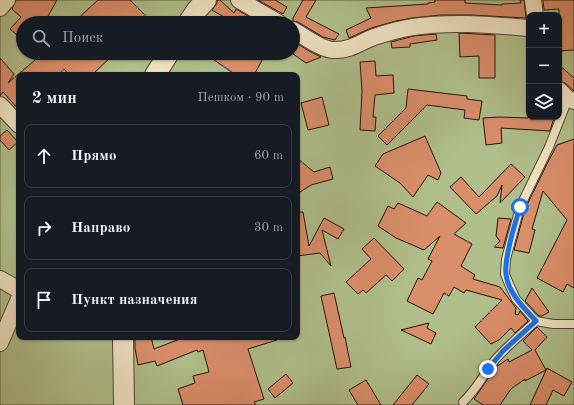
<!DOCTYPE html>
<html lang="ru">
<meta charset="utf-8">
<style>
:root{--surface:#171b24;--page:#242831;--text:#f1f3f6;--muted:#9ea1a6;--line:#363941}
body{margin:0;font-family:"Old Standard TT",serif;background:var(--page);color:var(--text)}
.controls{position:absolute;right:12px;top:12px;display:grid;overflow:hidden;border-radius:8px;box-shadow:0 1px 3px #0004}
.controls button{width:36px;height:36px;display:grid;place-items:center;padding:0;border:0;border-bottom:1px solid var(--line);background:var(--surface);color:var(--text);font:20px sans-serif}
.stop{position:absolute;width:12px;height:12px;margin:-9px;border:3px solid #1a73e8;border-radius:50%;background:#fff}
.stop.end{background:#1a73e8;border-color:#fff;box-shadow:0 1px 4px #0008}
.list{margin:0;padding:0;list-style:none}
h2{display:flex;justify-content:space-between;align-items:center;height:52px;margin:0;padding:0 16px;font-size:17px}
h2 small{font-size:13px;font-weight:400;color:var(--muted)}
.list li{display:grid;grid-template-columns:26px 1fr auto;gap:12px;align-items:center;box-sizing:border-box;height:64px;margin:0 8px 8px;padding:0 8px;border:1px solid var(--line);border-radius:8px}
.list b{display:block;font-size:15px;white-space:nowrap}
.list em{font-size:13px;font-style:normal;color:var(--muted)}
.icon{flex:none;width:22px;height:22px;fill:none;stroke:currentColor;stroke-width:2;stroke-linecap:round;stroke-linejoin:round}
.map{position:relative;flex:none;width:574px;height:405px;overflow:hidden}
.search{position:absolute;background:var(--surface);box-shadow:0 1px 3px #0004;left:16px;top:16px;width:284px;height:44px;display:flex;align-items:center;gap:10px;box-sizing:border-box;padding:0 14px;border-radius:22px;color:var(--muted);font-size:15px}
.panel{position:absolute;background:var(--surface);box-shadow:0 1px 3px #0004;left:16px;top:72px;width:284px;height:268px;border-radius:8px}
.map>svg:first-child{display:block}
.green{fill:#afbe8a;stroke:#69684a;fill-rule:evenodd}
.building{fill:#d98e6a;stroke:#23130b}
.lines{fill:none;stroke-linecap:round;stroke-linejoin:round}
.service-casing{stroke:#544331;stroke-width:10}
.minor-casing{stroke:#544331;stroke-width:18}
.tertiary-casing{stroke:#544331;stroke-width:22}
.service{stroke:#f0e3c3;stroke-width:8}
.minor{stroke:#f0e3c3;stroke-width:16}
.tertiary{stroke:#f0e3c3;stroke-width:20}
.route{stroke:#1a73e8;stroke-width:5}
</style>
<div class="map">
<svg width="574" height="405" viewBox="0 0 574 405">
<rect width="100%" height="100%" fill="#e8d4a2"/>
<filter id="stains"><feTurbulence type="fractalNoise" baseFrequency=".005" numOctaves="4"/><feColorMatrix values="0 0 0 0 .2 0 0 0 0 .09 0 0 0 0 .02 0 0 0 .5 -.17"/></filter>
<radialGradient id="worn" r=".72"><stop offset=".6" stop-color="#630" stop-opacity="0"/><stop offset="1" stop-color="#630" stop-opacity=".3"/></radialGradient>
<path class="green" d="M8,0H574V405H0V9ZM529,15H559V117H529ZM23,23H293V53H23ZM19,75H297V337H19Z"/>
<path class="building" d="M16,0H57L48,16L42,23H23V40L10,29L21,17L12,9Z
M98,0H130L153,23H110L105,18L100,23H73Z
M217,0H220L234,13L236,9L260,23H228L229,20L212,10L217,3Z
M258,0H275L287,7L283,14Z
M303,0H316L306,17L339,34L335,40L323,37L298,22L293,21V18Z
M435,0H465V3L502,5V4L521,3L520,0H524L526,18L471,15H441L412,18L396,21L371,28L349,38L346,30L371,18L366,8L428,4V3L435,2Z
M543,0H574V50L559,51V9L544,10Z
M459,33L495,35V78H479V56L460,57Z
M436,34L437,40L410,44V47L392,48L391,42L414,36Z
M293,41L309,51L321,57L306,63L293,54Z
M41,53H88L93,59L99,53H115L92,75H69L64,69L58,75H19V110L3,92L0,96V58L14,74L8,83L35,60L34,59Z
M219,53H266L254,75H236L214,60Z
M375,61L376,76L393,75L394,93L375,95L373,117H376L375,131L360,130L362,91L360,62Z
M559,65L574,78V91L565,83L559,81Z
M408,89L467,96V99L482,101L479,120L464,118L465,110L427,105L387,145L378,136L406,108Z
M322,97L329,125L308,130L301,103Z
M499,117L528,118V117L554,118L550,131L501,128L502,143L486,145L483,118Z
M7,130L18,142L9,150L0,140V136Z
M425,136L441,173L438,180L428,175L413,197L400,183L375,166L383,154Z
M574,139V288L567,284L563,292L537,278L567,220L543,191L532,229L535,230L529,253L514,250L525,209L548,162L557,145Z
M297,158L314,172L330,167L333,179L311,185L297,194Z
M511,164L525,177L500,203L502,185L497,196L476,214L450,187L461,177L479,197Z
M437,202L466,223L454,234L472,244L461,266L475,275L473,279L500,287L516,308L515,314L518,315L520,311L528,321L515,333L511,328L499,340L491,344L475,327L502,300L466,290L464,293L454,287L449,296L444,293L433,314L407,301L418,278L422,280L432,261L428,259L440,236L424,250L396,238L378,226L388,206L394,209L398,203L427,216Z
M297,212H303L309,246L324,218L344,229L338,239L322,230L331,266L320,253L297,256Z
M498,218L511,219L503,248L494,247L500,241L496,236Z
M374,238L404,269L392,281L386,275L366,293L363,290L358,294L346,282L371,259L362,249Z
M532,288L549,312L542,316H539L525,301Z
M334,293L344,338L345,337L351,367L337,369L321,296Z
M429,323L427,328L436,333L431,344L401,330Z
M537,327L547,337L535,350L546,370L525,381V379L511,389L500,405H483L474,399L496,367L508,359L509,362L532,350L523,341Z
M139,337H151L154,349L185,337H276L277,340L248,349L264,399L254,402L256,405H183L178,389L195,383L193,376L209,372L203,350L198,352L197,350L157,366L155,361L138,365L135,348V338Z
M547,368L572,382L564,396L553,390L546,405H530Z
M286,374L293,383L275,398L268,389Z
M417,375L429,384L412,405H393Z
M366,380L381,405H358L349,390Z"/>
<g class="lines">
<defs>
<path id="service" d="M568,99L549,147L520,207L506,259L505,274L509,284L516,299L536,321L553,324H574
M463,402C476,390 484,374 495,360C507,346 522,334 536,321"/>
<path id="minor" d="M239,0L279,23
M533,0L535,15
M0,8L7,0
M293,30C304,36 322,50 334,50C349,51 361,42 374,37C386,33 400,29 413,27C451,21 491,25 529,28
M559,90L568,99L574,101
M0,105L19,125
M0,279L19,290
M0,343L19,299"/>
<path id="tertiary" d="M188,23L196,11L206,0
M155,75L169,53
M123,337L124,405"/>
</defs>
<use href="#service" class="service-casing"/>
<use href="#minor" class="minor-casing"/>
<use href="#tertiary" class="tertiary-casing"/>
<use href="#service" class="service"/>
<use href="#minor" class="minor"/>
<use href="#tertiary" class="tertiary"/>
</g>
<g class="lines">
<path class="route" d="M488,369L503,351L536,321C524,308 508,293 506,274C504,259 515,223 520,207"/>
</g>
<rect width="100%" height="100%" filter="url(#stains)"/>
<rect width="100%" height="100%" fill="url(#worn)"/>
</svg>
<div class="controls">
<button>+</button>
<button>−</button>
<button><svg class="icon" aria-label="layers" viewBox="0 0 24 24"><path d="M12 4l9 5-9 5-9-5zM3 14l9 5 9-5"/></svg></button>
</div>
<div class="stop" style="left:520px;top:207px"></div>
<div class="stop end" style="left:488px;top:369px"></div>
<div class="search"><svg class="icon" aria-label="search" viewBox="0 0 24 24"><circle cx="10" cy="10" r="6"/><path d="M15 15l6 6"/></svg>Поиск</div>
<section class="panel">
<h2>2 мин<small>Пешком · 90 m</small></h2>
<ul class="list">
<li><svg class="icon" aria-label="ahead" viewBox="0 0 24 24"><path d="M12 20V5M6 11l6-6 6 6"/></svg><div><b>Прямо</b></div><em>60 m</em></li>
<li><svg class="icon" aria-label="right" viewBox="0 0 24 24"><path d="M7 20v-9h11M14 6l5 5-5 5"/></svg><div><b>Направо</b></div><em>30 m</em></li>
<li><svg class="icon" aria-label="arrive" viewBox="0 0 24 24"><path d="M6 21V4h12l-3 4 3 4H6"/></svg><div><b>Пункт назначения</b></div></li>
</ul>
</section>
</div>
